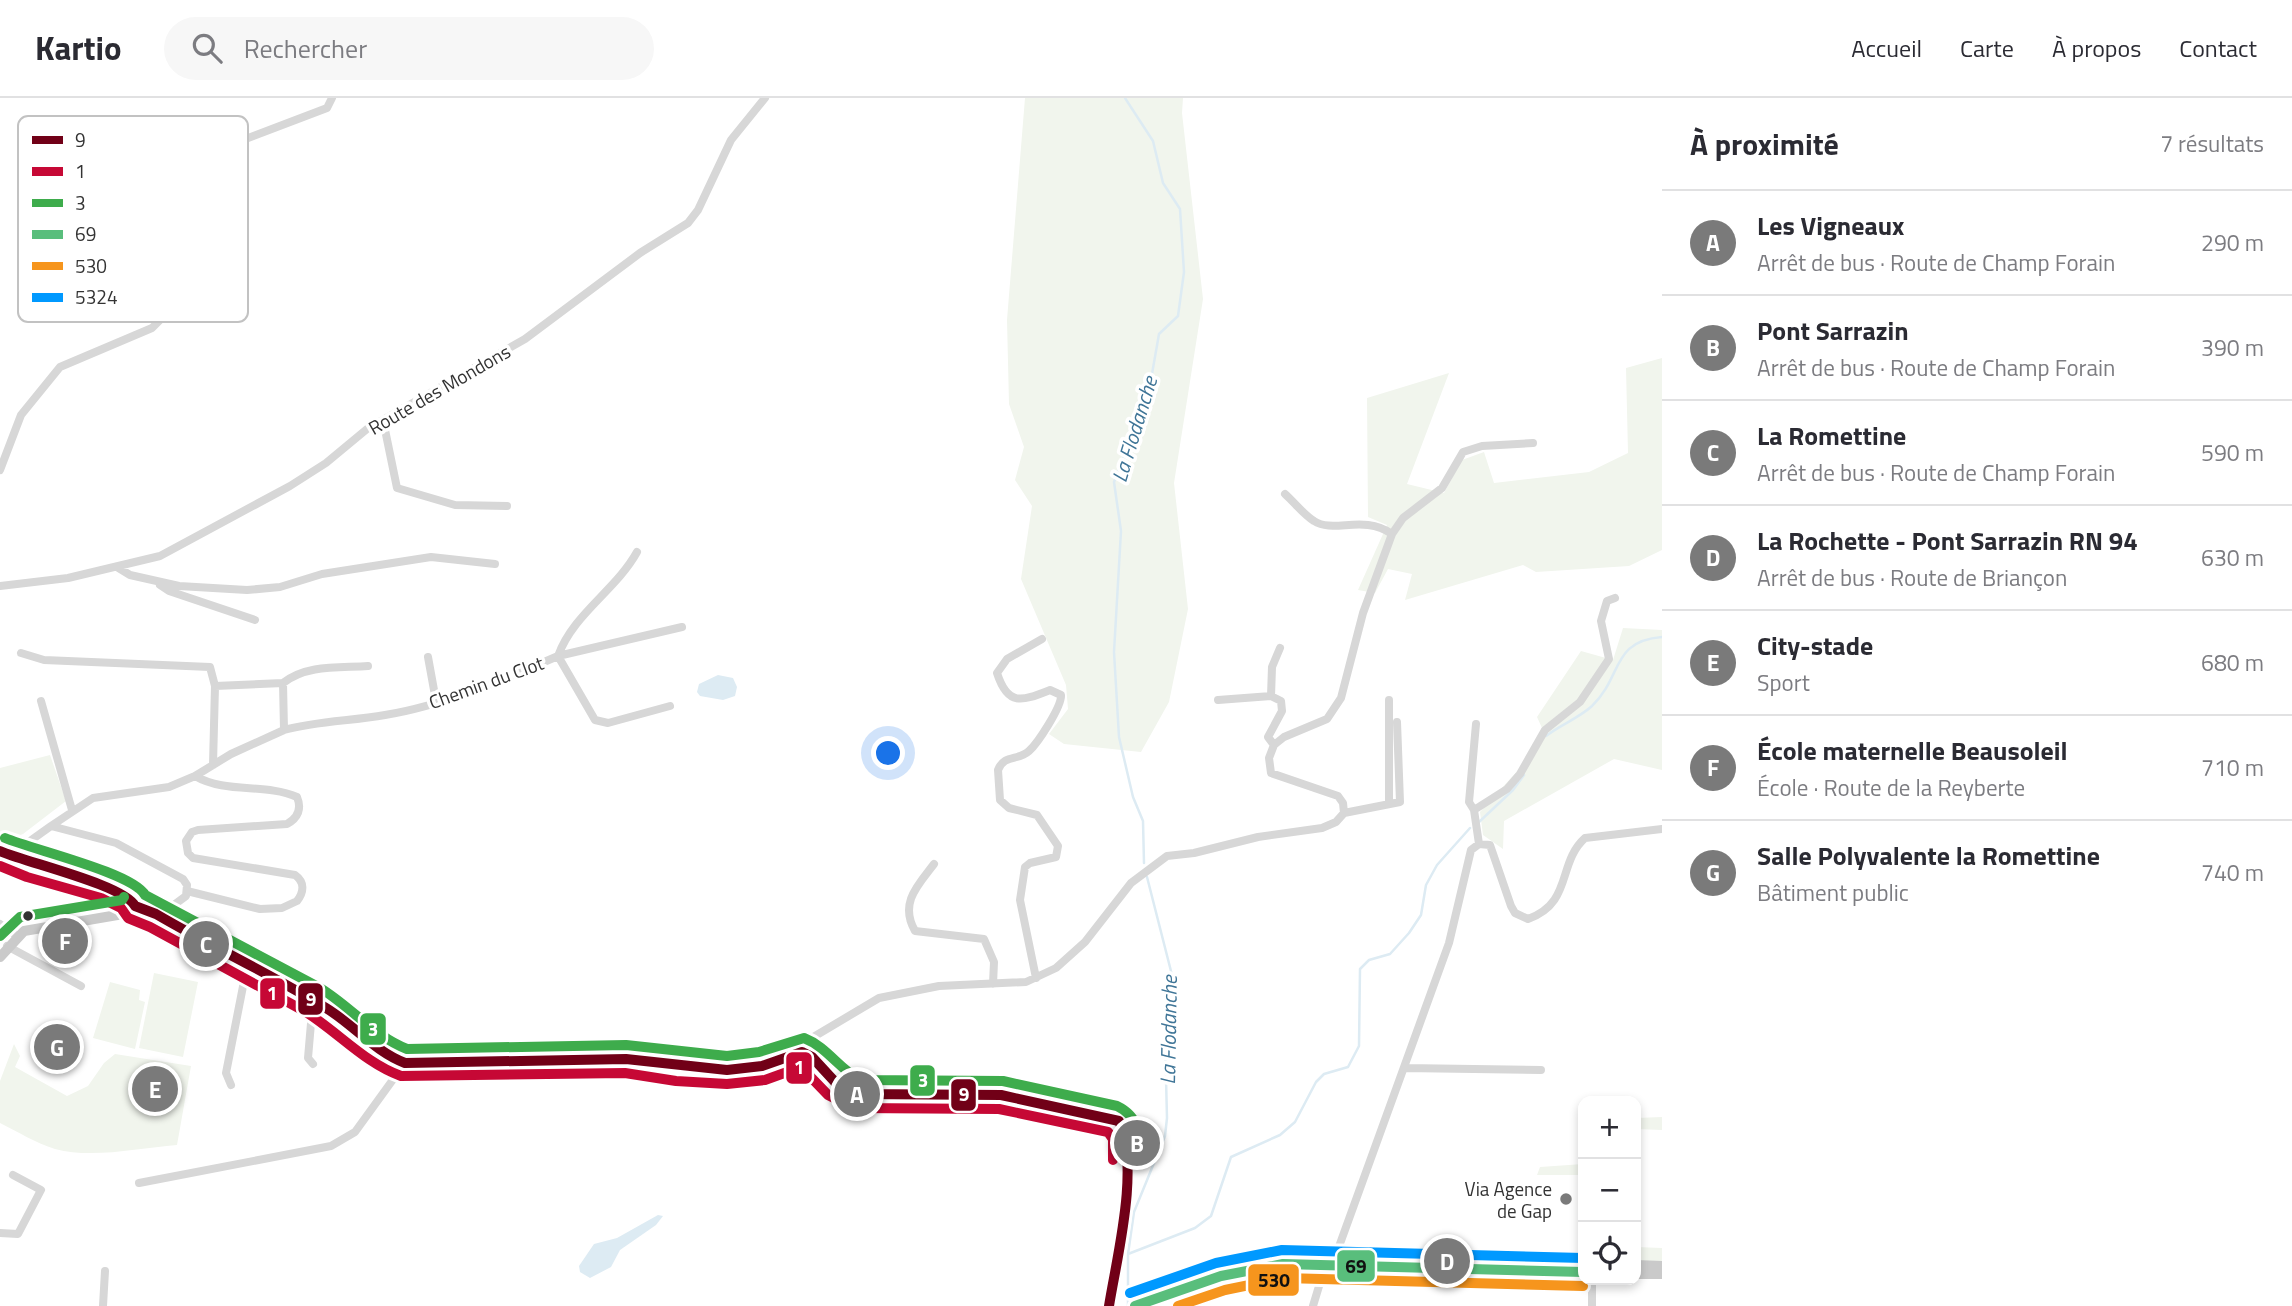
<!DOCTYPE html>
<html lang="fr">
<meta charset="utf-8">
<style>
:root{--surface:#fff;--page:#f7f7f7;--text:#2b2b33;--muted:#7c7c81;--line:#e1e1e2;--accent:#7a7a7a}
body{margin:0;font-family:"Titillium Web",sans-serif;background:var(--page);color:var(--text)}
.controls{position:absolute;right:21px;bottom:21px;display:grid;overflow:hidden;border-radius:14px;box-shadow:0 4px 10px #0003}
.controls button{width:63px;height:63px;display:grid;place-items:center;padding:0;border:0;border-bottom:2px solid var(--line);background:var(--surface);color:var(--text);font:35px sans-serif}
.you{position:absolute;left:889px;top:656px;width:24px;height:24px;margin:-18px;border:5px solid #fff;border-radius:50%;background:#1a73e8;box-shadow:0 0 0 10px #1a73e833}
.badge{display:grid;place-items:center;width:46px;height:46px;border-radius:50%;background:var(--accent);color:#fff;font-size:23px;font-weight:700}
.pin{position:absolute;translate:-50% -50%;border:4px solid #fff;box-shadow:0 2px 7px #0006}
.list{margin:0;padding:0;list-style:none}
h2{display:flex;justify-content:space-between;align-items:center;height:91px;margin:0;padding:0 28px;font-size:30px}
h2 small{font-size:23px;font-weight:400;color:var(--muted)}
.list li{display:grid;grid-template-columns:46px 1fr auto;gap:21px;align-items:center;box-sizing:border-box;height:105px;padding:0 28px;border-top:2px solid var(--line)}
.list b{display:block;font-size:26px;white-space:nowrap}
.list p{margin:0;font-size:23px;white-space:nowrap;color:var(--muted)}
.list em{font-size:23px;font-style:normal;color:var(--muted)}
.icon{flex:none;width:38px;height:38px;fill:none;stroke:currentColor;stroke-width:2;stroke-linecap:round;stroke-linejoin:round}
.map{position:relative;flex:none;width:1662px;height:1208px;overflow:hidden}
header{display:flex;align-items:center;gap:42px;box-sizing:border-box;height:98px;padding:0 35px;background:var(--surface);border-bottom:2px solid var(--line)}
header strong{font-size:33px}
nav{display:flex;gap:38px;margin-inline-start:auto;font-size:24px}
.search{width:490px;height:63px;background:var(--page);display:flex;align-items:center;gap:18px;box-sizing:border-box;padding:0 24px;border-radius:38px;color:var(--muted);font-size:26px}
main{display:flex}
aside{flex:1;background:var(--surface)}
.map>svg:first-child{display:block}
.green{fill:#f1f5ed}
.water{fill:#ddebf3}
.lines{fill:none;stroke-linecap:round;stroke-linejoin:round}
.stream{stroke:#ddebf3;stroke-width:2.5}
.minor{stroke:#d7d7d7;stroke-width:8}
.major{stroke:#cacaca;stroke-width:10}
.bus-1-casing{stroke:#fff;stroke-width:16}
.bus-2-casing{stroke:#fff;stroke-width:16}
.bus-3-casing{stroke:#fff;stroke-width:16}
.bus-4-casing{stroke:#fff;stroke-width:16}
.bus-5-casing{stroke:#fff;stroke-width:16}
.bus-6-casing{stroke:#fff;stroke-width:16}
.bus-1{stroke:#710017;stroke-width:10}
.bus-2{stroke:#c60835;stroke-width:10}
.bus-3{stroke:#3eac4c;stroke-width:10}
.bus-4{stroke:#59be7c;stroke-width:10}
.bus-5{stroke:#f6951d;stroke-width:10}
.bus-6{stroke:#09f;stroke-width:10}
.bus-dot{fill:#333;stroke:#fff;stroke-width:2.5}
.poi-dot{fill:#7a7a7a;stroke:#fff;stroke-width:2.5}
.labels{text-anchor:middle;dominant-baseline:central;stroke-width:7;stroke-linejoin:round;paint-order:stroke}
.street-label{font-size:19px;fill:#333;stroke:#fff}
.poi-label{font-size:19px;fill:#333;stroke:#fff;text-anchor:end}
.water-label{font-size:21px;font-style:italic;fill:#3f7597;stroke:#fff}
.key{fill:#fff;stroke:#c2c2c2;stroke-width:2}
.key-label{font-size:19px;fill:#333}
.line-badge{stroke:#fff;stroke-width:2.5}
.badge-label{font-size:19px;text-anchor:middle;font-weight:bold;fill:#fff}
.pale-badge-label{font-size:19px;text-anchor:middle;font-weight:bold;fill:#111}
</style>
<header>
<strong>Kartio</strong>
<div class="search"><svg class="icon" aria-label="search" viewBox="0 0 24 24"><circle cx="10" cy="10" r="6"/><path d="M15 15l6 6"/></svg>Rechercher</div>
<nav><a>Accueil</a><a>Carte</a><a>À propos</a><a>Contact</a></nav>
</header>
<main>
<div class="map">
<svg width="1662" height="1208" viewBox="0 0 1662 1208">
<rect width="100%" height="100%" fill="#fff"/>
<path class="green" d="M1025,0H1183L1182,15L1203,201L1174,385L1188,511L1169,604L1141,654L1064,646L1049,636L1068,611L1066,587L1021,481L1032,408L1015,382L1024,349L1009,306L1007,222Z
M1662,260V452L1629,468L1536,474L1523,467L1405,502L1412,476L1388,471L1375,495L1358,492L1387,427L1368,419L1367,300L1449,275L1407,386L1444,395L1462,362L1484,354L1494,385L1589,374L1628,355L1626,270Z
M1623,530L1662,532V672L1614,661L1504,723L1503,751L1483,737L1480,714L1521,669L1542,630L1537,619L1581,553L1613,562Z
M50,657L66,703L23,736L0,745V670Z
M154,875L198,884L183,959L139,950Z
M110,884L140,892L139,902L145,904L135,951L93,940Z
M14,946L20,958L15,969L67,998L88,988L104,965L115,956L191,968L177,1047C138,1050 93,1061 55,1051C36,1045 18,1034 0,1025V983Z
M1662,1019V1032L1636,1031V1020Z
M1583,1066V1077H1537L1540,1069Z
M1636,1149L1662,1150V1164L1636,1163Z
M1583,1153L1576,1161L1534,1160L1535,1156H1573Z"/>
<path class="water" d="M718,577L733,580L737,589L735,598L723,602L700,598L697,594L699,586Z
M658,1117L663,1118L656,1127L620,1152L611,1169L590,1180L580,1174L579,1168L594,1146L617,1140Z"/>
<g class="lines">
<path class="stream" d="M1125,0L1153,43L1163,85L1180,111L1184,174L1178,218L1159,236L1149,293L1114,384L1121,433L1114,554L1119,639L1133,699L1143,723L1144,765
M1546,638C1560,627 1579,620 1592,608C1623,578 1611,543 1662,539
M1479,724L1513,692L1524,677
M1128,1156L1195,1130L1211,1118L1231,1059L1280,1037L1295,1024L1316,984L1324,976L1348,969L1359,948L1360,871L1369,862L1390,856L1409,835L1421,817L1426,787L1437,767L1470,730
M1128,1208V1156L1134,1114L1165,1038L1167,1020L1165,941L1173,881L1147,779"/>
<path class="minor" d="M383,322L397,390L455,407L507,408
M0,372L21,317L60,269L152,230L162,220V212L129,142L114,126L86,109L89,95L122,82L170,54L214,53L327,10L332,0
M1285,396C1294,404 1304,417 1314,423C1334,436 1363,416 1392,436
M117,469L130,477L179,488L247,492L280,489L322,476L431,459L495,466
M160,487L169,493L255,522
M0,488L68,480L160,458L290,388L326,365L367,331L525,241L640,155L688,125L698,112L731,42L765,0
M21,555L44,562L210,569L215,588L213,667
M428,559L436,603
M215,588L283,585
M1271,598L1272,569L1280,550
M1218,602L1271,598L1281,603L1282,613L1268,639L1274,647
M1389,602V706
M41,603L72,712
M670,608L608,625L595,622L558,558L682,529
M1476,626L1469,704L1474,712L1479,746
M284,632C317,623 351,623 385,617C442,608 505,581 558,558C573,516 616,492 637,454
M1474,712L1507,691L1520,676L1545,632L1580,604L1609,561L1601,523L1607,503L1615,500
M1344,715L1400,704L1397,624
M51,728L93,700L169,689L195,678L231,656L284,632L283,585C307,566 340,570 368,568
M9,758L51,728L116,745L183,781L187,787L186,798L159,818
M934,766C918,787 899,805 915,833L984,841L994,864L993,886
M187,793L260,811L282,810L297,803C304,794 305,784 295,777L193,760L188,755L186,743L192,734L198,732L287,726C298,720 302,711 297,699C265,685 226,696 195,678
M135,808C160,811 185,834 206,847C250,871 299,889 340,918C362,935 377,959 405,965L626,961L677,969L727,972L762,968L802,954L812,959L836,985L857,996L1001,997L1119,1023C1139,1043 1114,1176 1109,1208
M0,826L17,838
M7,848L81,888
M1036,880L1020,802L1025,769L1030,765L1056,759L1058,748L1037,717L1009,710L1000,702L998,672C1004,656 1018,663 1029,653C1038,645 1062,608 1061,597L1050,592C1022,603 1008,609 997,575L1007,561L1042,541
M802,954L810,941L879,900L939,888L1026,884L1056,870L1085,844L1131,785L1167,758L1194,755L1258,739L1322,730L1336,724L1344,715L1343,705L1338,698L1271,675L1269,660L1274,647L1284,639L1327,621L1341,600L1363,515L1392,436L1403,420L1442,390L1463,354L1482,348L1533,345
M313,966L308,960L313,902
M1404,970L1541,972
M231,987L226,975L247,868
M139,1085L331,1048L355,1034L405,965
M0,1135L18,1136L41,1092L13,1077
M1333,1165L1449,845L1471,752L1479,746L1490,747L1511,808L1515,815L1528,821C1573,805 1557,765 1585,740L1662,731
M103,1208L105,1173
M1313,1208L1326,1165
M1592,1208V1182"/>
<path class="major" d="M0,753C29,770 121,781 135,805L129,815L24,833L0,859
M1636,1167L1662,1168
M1447,1170L1583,1174
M1636,1176H1662
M1135,1208L1221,1178L1283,1166L1491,1163L1583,1166"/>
<defs>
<path id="bus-1" d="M0,753C28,765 124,787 135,808L156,816C212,849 271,876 326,910C354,927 374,953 405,965L626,961L727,972L762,968L802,954L812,959L836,985L857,996L1001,997L1119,1023C1140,1070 1117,1158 1109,1208"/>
<path id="bus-2" d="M0,768L27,779L101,800L121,810L128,820L150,829L306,914C339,935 365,965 401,978L625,975L676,983L727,986L765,982L801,969L828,997L854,1010L999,1011L1108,1034L1113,1041V1062"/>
<path id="bus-3" d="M5,740C34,752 133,775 145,797L320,890C350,908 375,939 407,951L626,947L727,958L759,954L804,940C827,949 839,971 860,982L1003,983L1117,1008C1140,1019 1141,1039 1141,1062
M0,838L20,819L122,802L124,799"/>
<path id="bus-4" d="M1135,1208L1221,1178L1283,1166L1583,1174"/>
<path id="bus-5" d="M1178,1208L1225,1192L1284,1180L1583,1188"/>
<path id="bus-6" d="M1130,1195L1216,1165L1282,1152L1583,1160"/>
</defs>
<use href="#bus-1" class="bus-1-casing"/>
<use href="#bus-2" class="bus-2-casing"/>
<use href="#bus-3" class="bus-3-casing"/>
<use href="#bus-4" class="bus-4-casing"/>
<use href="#bus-5" class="bus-5-casing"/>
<use href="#bus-6" class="bus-6-casing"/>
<use href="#bus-1" class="bus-1"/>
<use href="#bus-2" class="bus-2"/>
<use href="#bus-3" class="bus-3"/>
<use href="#bus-4" class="bus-4"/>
<use href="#bus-5" class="bus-5"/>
<use href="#bus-6" class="bus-6"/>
</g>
<circle class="bus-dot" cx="28" cy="818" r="6"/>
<circle class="poi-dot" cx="1566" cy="1101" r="7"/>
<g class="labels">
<g class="street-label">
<text transform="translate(439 291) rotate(-30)">Route des Mondons</text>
<text transform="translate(486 584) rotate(-20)">Chemin du Clot</text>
</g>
<g class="poi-label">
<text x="1552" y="1090">Via Agence<tspan x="1552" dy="22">de Gap</tspan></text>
</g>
<g class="water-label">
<text transform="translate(1134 331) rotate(-73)">La Flodanche</text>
<text transform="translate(1168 932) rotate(-89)">La Flodanche</text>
</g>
</g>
<rect x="18" y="18" width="230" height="206" rx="10" class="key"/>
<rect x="32" y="38" width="31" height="8" fill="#710017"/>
<rect x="32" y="69" width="31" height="9" fill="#c60835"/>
<rect x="32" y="101" width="31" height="8" fill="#3eac4c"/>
<rect x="32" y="132" width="31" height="9" fill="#59be7c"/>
<rect x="32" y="164" width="31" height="8" fill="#f6951d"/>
<rect x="32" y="195" width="31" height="9" fill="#09f"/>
<g class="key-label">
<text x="75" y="49">9</text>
<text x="75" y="80">1</text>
<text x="75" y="112">3</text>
<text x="75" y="143">69</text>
<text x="75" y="175">530</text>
<text x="75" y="206">5324</text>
</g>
<g class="line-badge">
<rect x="259" y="879" width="27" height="33" rx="7" fill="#c60835"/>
<rect x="297" y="884" width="27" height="34" rx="7" fill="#710017"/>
<rect x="359" y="914" width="28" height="34" rx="7" fill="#3eac4c"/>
<rect x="785" y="953" width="28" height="34" rx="7" fill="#c60835"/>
<rect x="909" y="966" width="27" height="33" rx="7" fill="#3eac4c"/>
<rect x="950" y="980" width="27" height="34" rx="7" fill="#710017"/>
<rect x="1336" y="1151" width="40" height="34" rx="7" fill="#59be7c"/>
<rect x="1247" y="1165" width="53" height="34" rx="7" fill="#f6951d"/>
</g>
<g class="badge-label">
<text x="272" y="902">1</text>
<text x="311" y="908">9</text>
<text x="373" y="938">3</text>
<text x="799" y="976">1</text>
<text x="923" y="989">3</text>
<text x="964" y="1003">9</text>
</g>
<g class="pale-badge-label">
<text x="1356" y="1175">69</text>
<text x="1274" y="1189">530</text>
</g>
</svg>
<div class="controls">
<button>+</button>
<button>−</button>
<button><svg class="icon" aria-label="locate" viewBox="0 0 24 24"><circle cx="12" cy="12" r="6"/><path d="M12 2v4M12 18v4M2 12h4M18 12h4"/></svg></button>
</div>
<div class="you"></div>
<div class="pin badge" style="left:857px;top:996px">A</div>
<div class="pin badge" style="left:1137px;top:1045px">B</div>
<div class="pin badge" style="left:206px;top:846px">C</div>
<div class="pin badge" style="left:1447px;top:1163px">D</div>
<div class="pin badge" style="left:155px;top:991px">E</div>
<div class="pin badge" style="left:65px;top:843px">F</div>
<div class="pin badge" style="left:57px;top:949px">G</div>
</div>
<aside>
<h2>À proximité<small>7 résultats</small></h2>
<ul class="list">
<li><span class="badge">A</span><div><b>Les Vigneaux</b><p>Arrêt de bus · Route de Champ Forain</p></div><em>290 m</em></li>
<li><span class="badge">B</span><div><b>Pont Sarrazin</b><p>Arrêt de bus · Route de Champ Forain</p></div><em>390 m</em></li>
<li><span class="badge">C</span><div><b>La Romettine</b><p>Arrêt de bus · Route de Champ Forain</p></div><em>590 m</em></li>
<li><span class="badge">D</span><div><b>La Rochette - Pont Sarrazin RN 94</b><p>Arrêt de bus · Route de Briançon</p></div><em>630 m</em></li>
<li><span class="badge">E</span><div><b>City-stade</b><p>Sport</p></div><em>680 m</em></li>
<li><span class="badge">F</span><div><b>École maternelle Beausoleil</b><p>École · Route de la Reyberte</p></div><em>710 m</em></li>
<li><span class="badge">G</span><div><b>Salle Polyvalente la Romettine</b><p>Bâtiment public</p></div><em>740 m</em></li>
</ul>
</aside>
</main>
